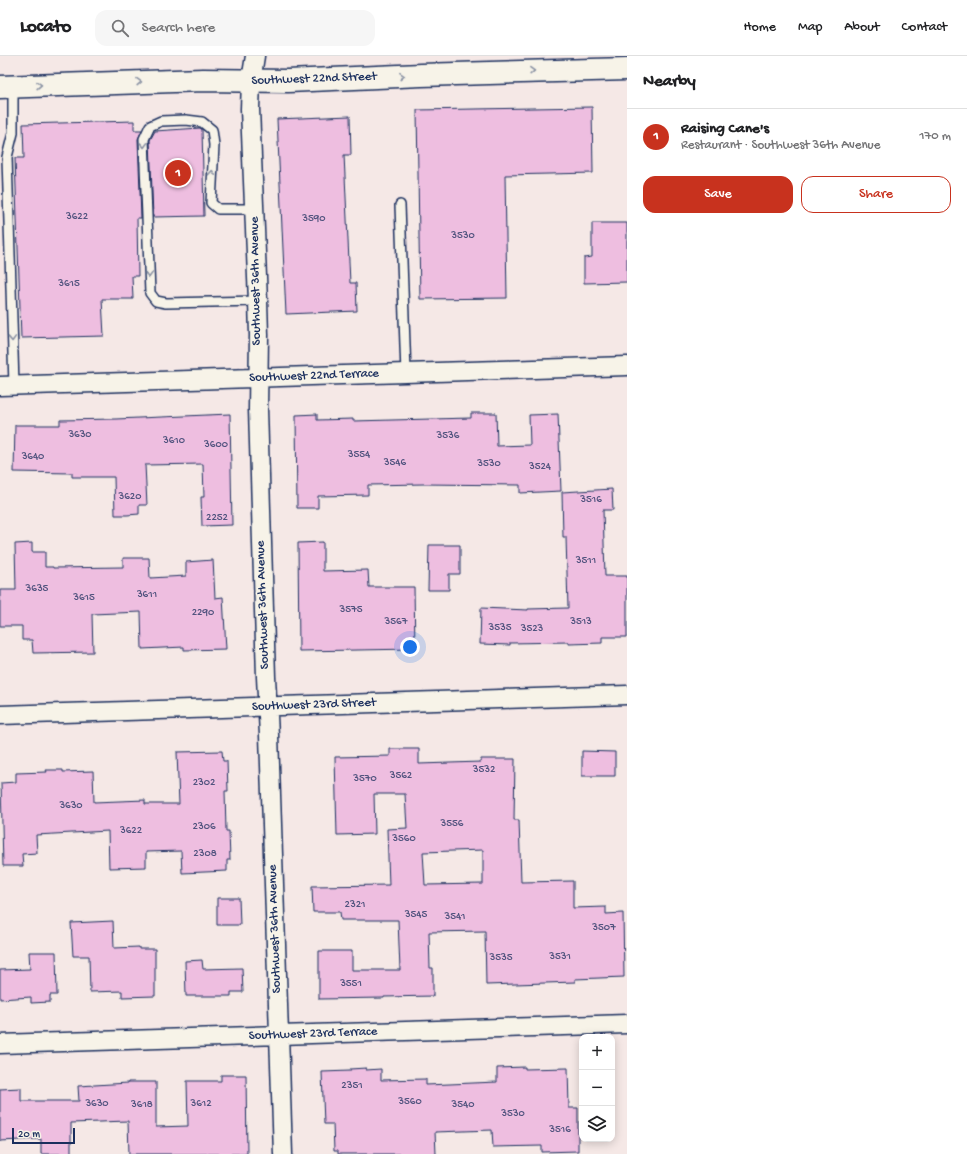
<!DOCTYPE html>
<meta charset="utf-8">
<style>
:root{--surface:#fff;--page:#f6f6f6;--text:#202124;--muted:#757577;--line:#e0e0e0;--accent:#c8321e}
body{margin:0;font-family:"Gochi Hand",sans-serif;background:var(--page);color:var(--text)}
.controls{position:absolute;right:12px;bottom:12px;display:grid;overflow:hidden;border-radius:8px;box-shadow:0 2px 10px #0003}
.controls button{width:36px;height:36px;display:grid;place-items:center;padding:0;border:0;border-bottom:1px solid var(--line);background:var(--surface);color:var(--text);font:20px sans-serif}
.scale{position:absolute;left:12px;bottom:10px;width:63px;box-sizing:border-box;padding-left:4px;border:2px solid #1b2f5e;border-top:0;font-size:11px;line-height:14px;white-space:nowrap;color:#1b2f5e;-webkit-text-stroke:3px #f7f3e8;paint-order:stroke}
.you{position:absolute;left:410px;top:591px;width:14px;height:14px;margin:-10px;border:3px solid #fff;border-radius:50%;background:#1a73e8;box-shadow:0 0 0 6px #1a73e833}
.badge{display:grid;place-items:center;width:26px;height:26px;border-radius:50%;background:var(--accent);color:#fff;font-size:13px;font-weight:700}
.pin{position:absolute;translate:-50% -50%;border:2px solid #fff;box-shadow:0 1px 4px #0006}
.list{margin:0;padding:0;list-style:none}
h2{display:flex;justify-content:space-between;align-items:center;height:52px;margin:0;padding:0 16px;font-size:17px}
h2 small{font-size:13px;font-weight:400;color:var(--muted)}
.list li{display:grid;grid-template-columns:26px 1fr auto;gap:12px;align-items:center;box-sizing:border-box;height:56px;padding:0 16px;border-top:1px solid var(--line)}
.list b{display:block;font-size:15px;white-space:nowrap}
.list p{margin:0;font-size:13px;white-space:nowrap;color:var(--muted)}
.list em{font-size:13px;font-style:normal;color:var(--muted)}
.actions{display:flex;gap:8px;padding:12px 16px}
.actions a{flex:1;padding:9px 0;border:1px solid var(--accent);border-radius:12px;text-align:center;font-size:14px;color:var(--accent)}
.actions .main{background:var(--accent);color:#fff}
.icon{flex:none;width:22px;height:22px;fill:none;stroke:currentColor;stroke-width:2;stroke-linecap:round;stroke-linejoin:round}
.map{position:relative;flex:none;width:627px;height:1098px;overflow:hidden}
header{display:flex;align-items:center;gap:24px;box-sizing:border-box;height:56px;padding:0 20px;background:var(--surface);border-bottom:1px solid var(--line)}
header strong{font-size:19px}
nav{display:flex;gap:22px;margin-inline-start:auto;font-size:14px}
.search{width:280px;height:36px;background:var(--page);display:flex;align-items:center;gap:10px;box-sizing:border-box;padding:0 14px;border-radius:12px;color:var(--muted);font-size:15px}
main{display:flex}
aside{flex:1;background:var(--surface)}
.map>svg:first-child{display:block}
.building{fill:#eebee0;stroke:#1b2f5e;fill-rule:evenodd}
.lines{fill:none;stroke-linecap:round;stroke-linejoin:round}
.lane-casing{stroke:#1b2f5e;stroke-width:12}
.street-casing{stroke:#1b2f5e;stroke-width:21}
.secondary-casing{stroke:#1b2f5e;stroke-width:25}
.lane{stroke:#f7f3e8;stroke-width:9}
.street{stroke:#f7f3e8;stroke-width:18}
.secondary{stroke:#f7f3e8;stroke-width:22}
.oneway{stroke:#8991a3}
.labels{text-anchor:middle;dominant-baseline:central;stroke-width:3;stroke-linejoin:round;paint-order:stroke}
.number-label{font-size:11px;fill:#50537e}
.street-label{font-size:13px;fill:#1b2f5e;stroke:#f7f3e8}
</style>
<header>
<strong>Locato</strong>
<div class="search"><svg class="icon" aria-label="search" viewBox="0 0 24 24"><circle cx="10" cy="10" r="6"/><path d="M15 15l6 6"/></svg>Search here</div>
<nav><a>Home</a><a>Map</a><a>About</a><a>Contact</a></nav>
</header>
<main>
<div class="map">
<svg width="627" height="1098" viewBox="0 0 627 1098">
<rect width="100%" height="100%" fill="#f5e8e6"/>
<filter id="ink" filterUnits="userSpaceOnUse"><feTurbulence type="fractalNoise" baseFrequency=".025" numOctaves="2"/><feDisplacementMap in="SourceGraphic" scale="8" xChannelSelector="R" yChannelSelector="G"/><feConvolveMatrix kernelMatrix="1 2 1 2 8 2 1 2 1" color-interpolation-filters="sRGB"/></filter>
<g filter="url(#ink)">
<path class="building" d="M592,51L593,117L505,119L507,242L420,243L417,54Z
M350,60L351,99H344L350,227H356L357,255L286,258L277,63Z
M134,65V74H142L138,83L141,162H137L138,220H132L133,243H102L104,280L21,282L15,102H24L23,68Z
M200,72L202,73L204,160L153,161L150,84L155,75Z
M592,167H627V226L584,227V202L592,201Z
M471,357H496L497,390L530,389L529,359L558,358L561,435L520,437V429L423,428L368,429V439L318,440V452H297L296,359L317,358V364L353,363V365L471,362Z
M230,358L232,469L202,470L201,441H204L203,408L145,409L147,449H139V458L127,459H115L114,421H72V417L14,416L15,369H60V364L116,363Z
M612,433L613,454H603L605,520H627V581H602V587L569,588V586L510,587V589L480,588L481,552L528,554V553L568,552L566,481H563L562,436Z
M323,486V515L368,514L369,531H414L415,593L299,595L298,487Z
M32,487V496H45V511H53V512L123,511V502H149L150,522L186,520V506L213,504L215,542L223,541L226,593L184,594V591L142,593L141,556L92,558L93,596L33,597L32,584H22V570H0V534H16L15,488Z
M429,489H460V518H449V534H428Z
M390,693H419V708L481,706V703H515L514,764H519L521,826L573,825V852L606,851V858L623,857L624,921L575,923V926L486,929L485,875L429,876L430,912H433V940L384,941V942L319,943V895H352V914H400L398,864H341L340,856H313L312,830L389,829L387,773L407,772L405,738H374L375,778L337,779L335,701L390,700ZM483,794V828L425,829L423,796Z
M222,695L223,705H227L228,735H225L226,775H229L230,804H227V815L182,817L181,795L146,796V811L109,812L108,775L36,779L37,797L22,798L23,810H3L1,727L16,726V717L47,716L46,714H63V716L93,715L94,746L145,744V748H179L177,696Z
M582,695L615,696V720H582Z
M217,842H239L240,869H217Z
M113,865L114,892L139,891V893H155V940L122,941V935L90,936L89,900H73L71,867Z
M29,896H56L57,939H50V946L31,947V941L0,943V914L30,913Z
M202,904L203,913L242,912L243,936H231V940H186L185,905Z
M525,1011V1013L568,1012L569,1052H578V1095L542,1096V1090L493,1091L492,1074L435,1076L436,1098H338V1095H334L333,1068H324L322,1016L350,1015V1013L366,1012V1014L381,1013V1024L426,1023V1029L497,1026V1012Z
M221,1019H246L247,1098H129L128,1065L71,1067V1098H41V1083L0,1085V1033L21,1032V1045H79L78,1030L128,1027V1026H156V1071L188,1070L187,1025H221Z"/>
<g class="lines">
<defs>
<path id="lane" d="M13,30V77L7,101L14,329
M400,149L406,317
M255,153H218L211,147L214,89L212,74L202,66L186,64L161,65L150,70L144,83L150,237L156,245L166,247L258,245"/>
<path id="street" d="M255,0L251,25L250,53L258,245L259,279L258,353L266,621L269,679L283,1098
M0,330L627,310
M0,659L627,639
M0,988L627,968"/>
<path id="secondary" d="M0,31L203,24L288,25L421,19L627,13"/>
</defs>
<use href="#lane" class="lane-casing"/>
<use href="#street" class="street-casing"/>
<use href="#secondary" class="secondary-casing"/>
<use href="#lane" class="lane"/>
<use href="#street" class="street"/>
<use href="#secondary" class="secondary"/>
</g>
<defs><path id="oneway-chevron" d="M-2-3.5L2.5 0L-2 3.5" fill="none" stroke-width="1.6" stroke-linecap="round" stroke-linejoin="round"/></defs>
<g class="oneway">
<use href="#oneway-chevron" transform="translate(532 15) rotate(-2)"/>
<use href="#oneway-chevron" transform="translate(402 20) rotate(-3)"/>
<use href="#oneway-chevron" transform="translate(139 26) rotate(-2)"/>
<use href="#oneway-chevron" transform="translate(39 29) rotate(-2)"/>
<use href="#oneway-chevron" transform="translate(144 89) rotate(88)"/>
<use href="#oneway-chevron" transform="translate(212 117) rotate(-86)"/>
<use href="#oneway-chevron" transform="translate(149 219) rotate(88)"/>
<use href="#oneway-chevron" transform="translate(12 283) rotate(88)"/>
</g>
</g>
<g class="labels">
<g class="number-label">
<text x="77" y="161">3622</text>
<text x="314" y="163">3590</text>
<text x="463" y="180">3530</text>
<text x="69" y="228">3615</text>
<text x="80" y="379">3630</text>
<text x="448" y="380">3536</text>
<text x="174" y="385">3610</text>
<text x="216" y="389">3600</text>
<text x="359" y="399">3554</text>
<text x="33" y="401">3640</text>
<text x="395" y="407">3546</text>
<text x="489" y="408">3530</text>
<text x="540" y="411">3524</text>
<text x="130" y="441">3620</text>
<text x="591" y="444">3516</text>
<text x="217" y="462">2252</text>
<text x="586" y="505">3511</text>
<text x="37" y="533">3635</text>
<text x="147" y="539">3611</text>
<text x="84" y="542">3615</text>
<text x="351" y="554">3575</text>
<text x="203" y="557">2290</text>
<text x="396" y="566">3567</text>
<text x="581" y="566">3513</text>
<text x="500" y="572">3535</text>
<text x="532" y="573">3523</text>
<text x="484" y="714">3532</text>
<text x="401" y="720">3562</text>
<text x="365" y="723">3570</text>
<text x="204" y="727">2302</text>
<text x="71" y="750">3630</text>
<text x="452" y="768">3556</text>
<text x="204" y="771">2306</text>
<text x="131" y="775">3622</text>
<text x="404" y="783">3560</text>
<text x="205" y="798">2308</text>
<text x="355" y="849">2321</text>
<text x="416" y="859">3545</text>
<text x="455" y="861">3541</text>
<text x="604" y="872">3507</text>
<text x="560" y="901">3531</text>
<text x="501" y="902">3535</text>
<text x="351" y="928">3551</text>
<text x="352" y="1030">2351</text>
<text x="410" y="1046">3560</text>
<text x="97" y="1048">3630</text>
<text x="201" y="1048">3612</text>
<text x="142" y="1049">3618</text>
<text x="463" y="1049">3540</text>
<text x="513" y="1058">3530</text>
<text x="560" y="1074">3516</text>
</g>
<g class="street-label">
<text transform="translate(314 23) rotate(-2)">Southwest 22nd Street</text>
<text transform="translate(256 225) rotate(-91)">Southwest 36th Avenue</text>
<text transform="translate(314 320) rotate(-2)">Southwest 22nd Terrace</text>
<text transform="translate(263 549) rotate(-92)">Southwest 36th Avenue</text>
<text transform="translate(314 649) rotate(-2)">Southwest 23rd Street</text>
<text transform="translate(275 873) rotate(-92)">Southwest 36th Avenue</text>
<text transform="translate(313 978) rotate(-2)">Southwest 23rd Terrace</text>
</g>
</g>
</svg>
<div class="controls">
<button>+</button>
<button>−</button>
<button><svg class="icon" aria-label="layers" viewBox="0 0 24 24"><path d="M12 4l9 5-9 5-9-5zM3 14l9 5 9-5"/></svg></button>
</div>
<div class="scale">20 m</div>
<div class="you"></div>
<div class="pin badge" style="left:178px;top:117px">1</div>
</div>
<aside>
<h2>Nearby<small></small></h2>
<ul class="list">
<li><span class="badge">1</span><div><b>Raising Cane's</b><p>Restaurant · Southwest 36th Avenue</p></div><em>170 m</em></li>
</ul>
<div class="actions"><a class="main">Save</a><a>Share</a></div>
</aside>
</main>
